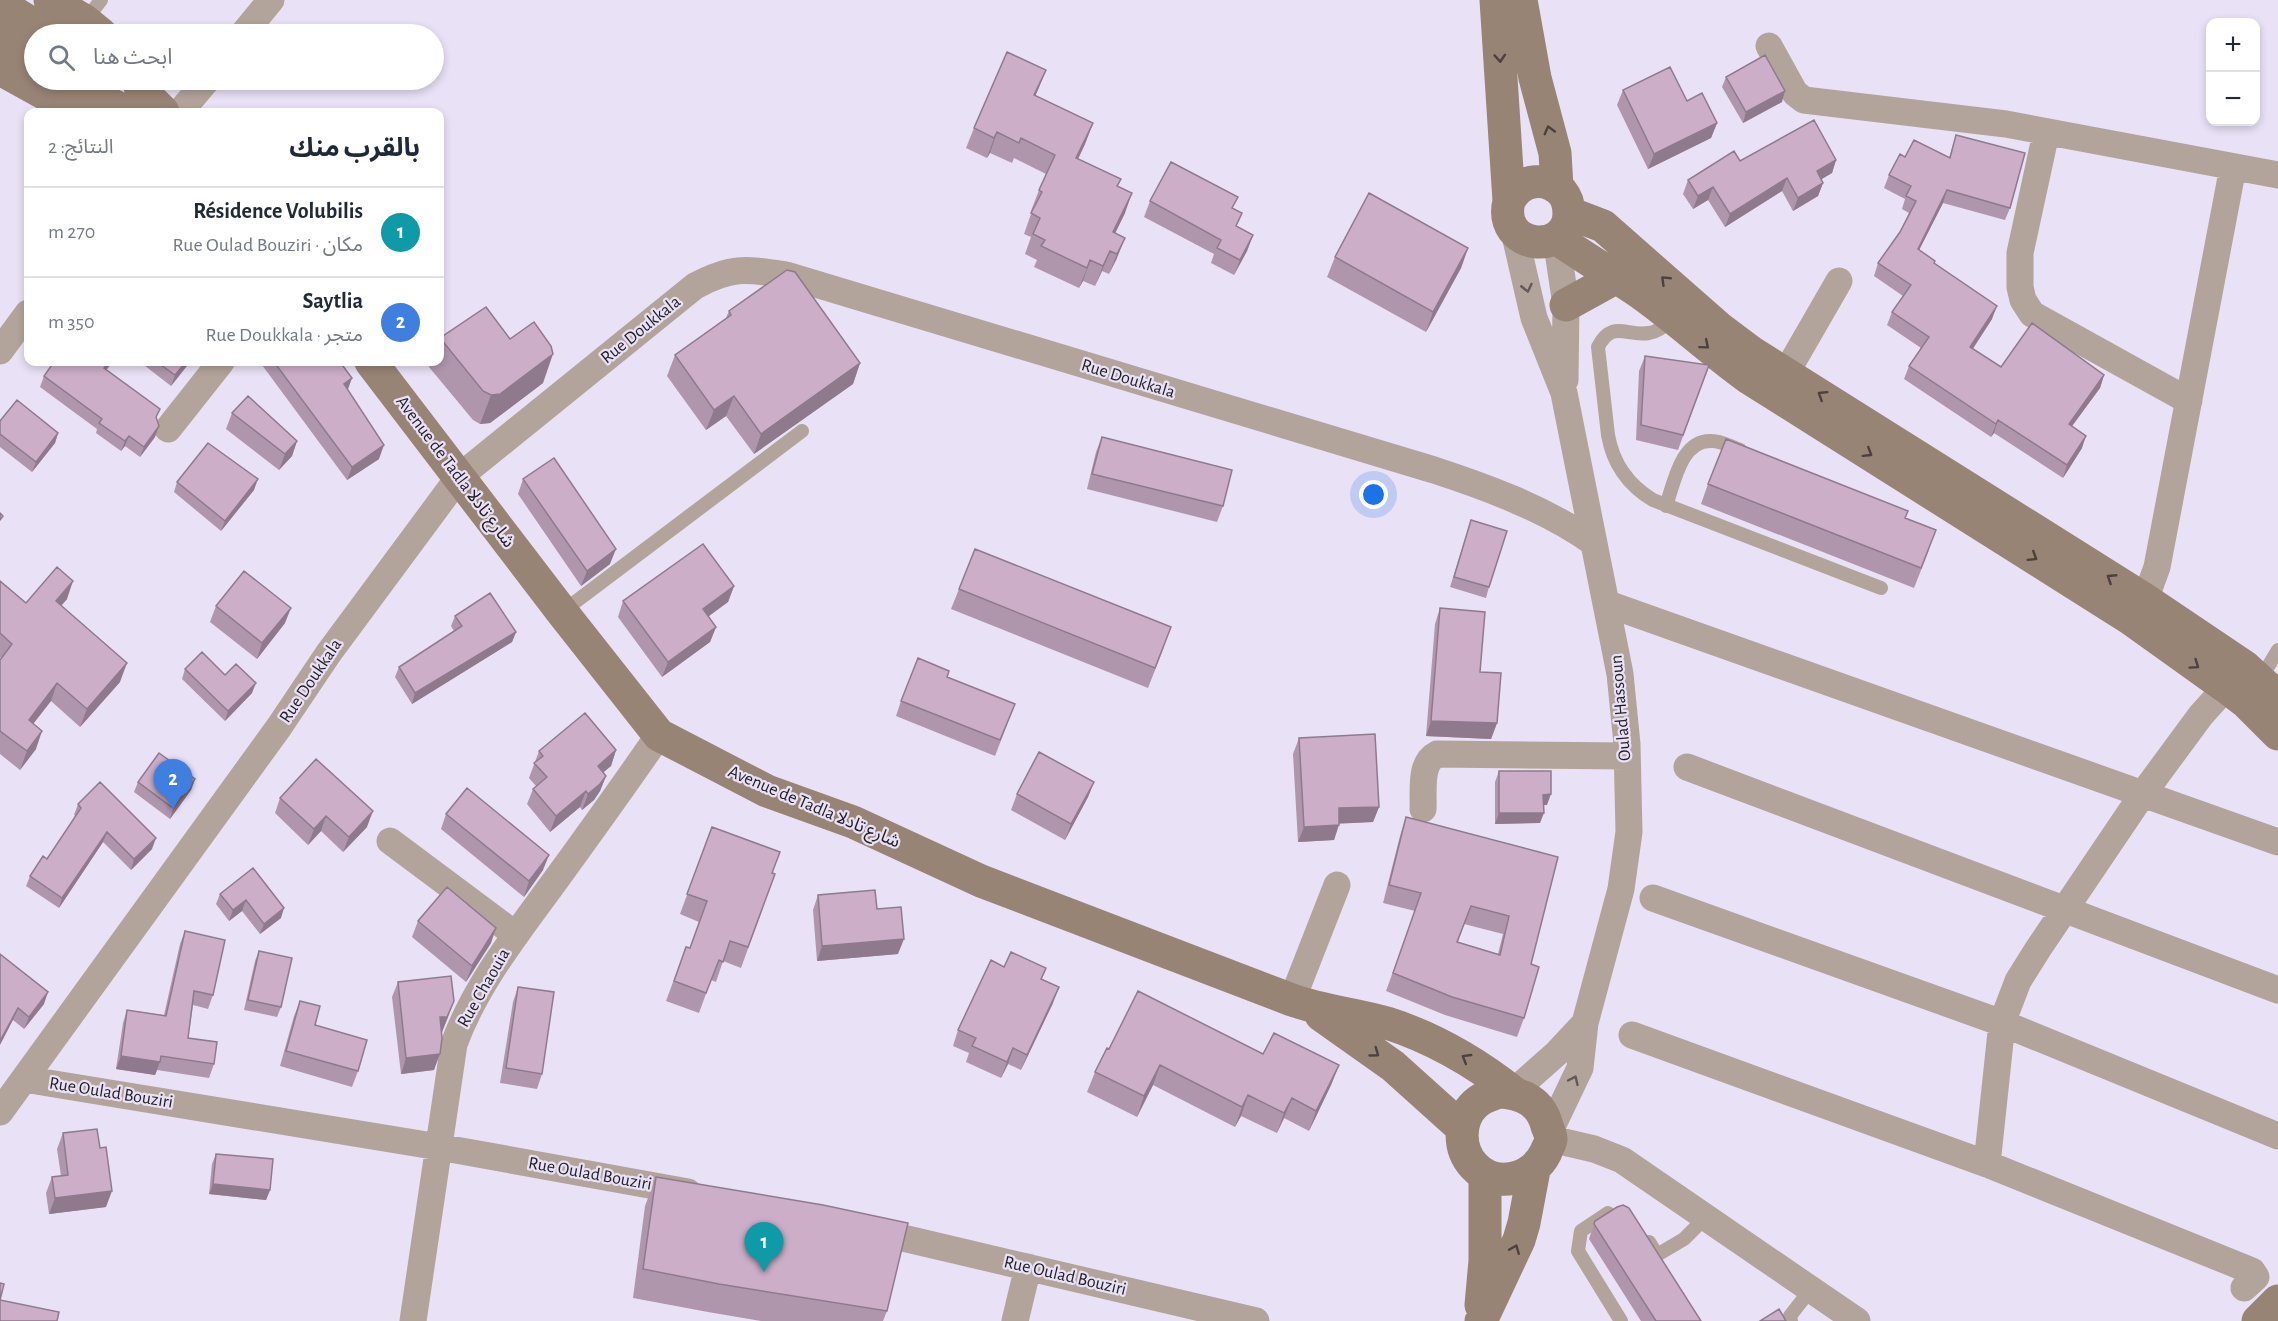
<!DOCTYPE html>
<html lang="ar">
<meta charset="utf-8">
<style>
:root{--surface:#fff;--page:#f2f2f3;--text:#1f2937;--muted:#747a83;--line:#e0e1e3;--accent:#ea580c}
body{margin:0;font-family:"Alegreya Sans","Noto Sans Arabic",sans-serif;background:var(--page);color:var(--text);direction:rtl}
.controls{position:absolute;right:18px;top:18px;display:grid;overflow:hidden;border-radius:12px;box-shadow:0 3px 9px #0003}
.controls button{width:54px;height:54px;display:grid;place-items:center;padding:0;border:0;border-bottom:2px solid var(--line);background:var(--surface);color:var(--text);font:30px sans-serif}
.you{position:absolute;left:1374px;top:495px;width:21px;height:21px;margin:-15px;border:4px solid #fff;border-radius:50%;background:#1a73e8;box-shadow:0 0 0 9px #1a73e833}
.badge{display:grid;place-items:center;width:39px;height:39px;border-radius:50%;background:var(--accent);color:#fff;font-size:20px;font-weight:700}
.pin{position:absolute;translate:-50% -50px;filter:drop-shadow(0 2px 3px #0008)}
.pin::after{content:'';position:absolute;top:32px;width:21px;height:18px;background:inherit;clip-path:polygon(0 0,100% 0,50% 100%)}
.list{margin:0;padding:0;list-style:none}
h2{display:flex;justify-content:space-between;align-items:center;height:78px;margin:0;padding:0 24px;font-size:26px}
h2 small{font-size:20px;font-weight:400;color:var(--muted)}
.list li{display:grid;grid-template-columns:39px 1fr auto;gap:18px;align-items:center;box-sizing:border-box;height:90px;padding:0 24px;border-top:2px solid var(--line)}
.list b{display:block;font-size:22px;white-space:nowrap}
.list p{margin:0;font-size:20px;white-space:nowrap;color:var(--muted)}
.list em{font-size:20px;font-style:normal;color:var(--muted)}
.icon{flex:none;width:33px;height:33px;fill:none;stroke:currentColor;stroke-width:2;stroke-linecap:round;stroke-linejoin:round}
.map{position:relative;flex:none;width:2278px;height:1321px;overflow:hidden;direction:ltr}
.search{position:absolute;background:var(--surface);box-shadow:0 3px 9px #0003;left:24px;top:24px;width:420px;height:66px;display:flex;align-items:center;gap:15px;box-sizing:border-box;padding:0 21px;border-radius:33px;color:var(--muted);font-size:22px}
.panel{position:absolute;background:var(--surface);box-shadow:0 3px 9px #0003;left:24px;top:108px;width:420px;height:258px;border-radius:12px;direction:rtl}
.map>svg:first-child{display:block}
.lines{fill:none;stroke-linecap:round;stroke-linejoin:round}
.lane{stroke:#b2a49a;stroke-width:14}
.street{stroke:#b2a49a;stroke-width:27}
.secondary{stroke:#988475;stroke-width:33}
.wall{fill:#af96ad;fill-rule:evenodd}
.shaded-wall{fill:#8f7a8d}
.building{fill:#ccaec9;stroke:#8f7a8d;stroke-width:1.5;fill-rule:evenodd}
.oneway{stroke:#4a4140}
.oneway2{stroke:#625a59}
.labels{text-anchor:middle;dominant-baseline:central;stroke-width:4.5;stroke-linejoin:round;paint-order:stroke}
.street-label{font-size:18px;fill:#201d24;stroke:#e9e1f6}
</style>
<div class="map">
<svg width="2278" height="1321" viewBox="0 0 2278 1321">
<rect width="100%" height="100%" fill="#e9e1f6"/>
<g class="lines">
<path class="lane" d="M85,21L101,0
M1673,319C1666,324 1658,332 1649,333C1627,337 1612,319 1598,347L1608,435C1613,464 1628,485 1653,500L1881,588
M1666,506C1674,483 1681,439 1712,441C1722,441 1731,447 1740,450
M562,612L802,431
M2260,680L2278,650
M1608,1213L1581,1231L1578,1251L1621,1321
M1649,1242L1657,1255L1684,1239L1706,1217
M1791,1321L1790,1316L1811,1289"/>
<path class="street" d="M243,34L271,0
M1769,46L1795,93L1804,100L2006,124L2278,175
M180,112L207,80
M2046,133L2020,253V287L2023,300L2032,314L2189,401
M1514,231L1534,318L1564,393L1620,674L1627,744L1629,832L1621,889L1585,1023L1580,1068L1549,1133
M1556,238L1566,305L1565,380
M0,351L28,313
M1786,373L1839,281
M168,429L221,362
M1608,604L2278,842
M2134,615L2149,589L2157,567L2233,167
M1687,767L2278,990
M1423,809C1424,791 1419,763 1437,754L1626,756
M390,841L516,935
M1653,898L2002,1023L2278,1136
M1292,1000L1337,885
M1632,1035L1987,1164L2252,1271L2256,1277L2244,1288
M24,1079L439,1147L688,1192
M1513,1092L1557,1053L1585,1023
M0,1112L279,727L328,654L459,477L695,286C732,266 746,269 786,275L1434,470C1489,488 1546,509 1594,543
M1551,1139L1594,1149L1622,1160L1857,1321
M1987,1164L2002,1023L2018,981L2038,949L2142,795L2201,715L2239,673
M869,1230L1256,1321
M413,1321L454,1044C476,984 518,932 555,881C590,833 625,784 659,735
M1015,1321L1028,1267"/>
<path class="secondary" d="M50,0L85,21L101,34
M1496,0L1509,201C1497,250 1568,256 1569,214C1569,206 1567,198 1562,192C1554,184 1544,180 1533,182C1521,184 1514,191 1509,201
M1521,0L1535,78L1555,153L1557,187
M0,4L49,34
M0,37L34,59
M0,69L78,112
M68,80L125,112
M138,80L141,90L163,112
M1569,213L1603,226L1719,328L1751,352L2144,599L2245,667L2278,697
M1556,238C1582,256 1610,273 1636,290C1675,317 1710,350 1749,378L2131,619L2226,687L2247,703L2278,734
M1566,305L1615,278
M371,362L562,612L659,735L767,791L853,822L981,881L1292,1000C1323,1011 1356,1014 1387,1023C1434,1038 1475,1062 1513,1092
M1321,1015L1393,1066L1462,1128
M1499,1092C1523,1093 1541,1102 1547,1126C1548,1129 1551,1135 1551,1139C1551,1143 1547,1148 1546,1152C1533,1179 1496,1190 1474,1166C1458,1149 1458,1120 1475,1104C1482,1097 1491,1095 1499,1092Z
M1481,1305L1485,1261V1175
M1481,1321L1519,1240L1524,1223L1534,1170
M2258,1321L2278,1301"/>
</g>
<path class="wall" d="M1046,70L1035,96L1093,123L1085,144L1078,159L1121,179L1118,186L1125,213L1115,233L1117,258L1109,274L1102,271L1095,286L1083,281L1079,288L1034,267L1037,260L1025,254L1031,237L1024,234L1032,211H1031L1039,190L1046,174L1014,158L1012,163L990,153L987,158L966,148L974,128Z
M1726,77L1782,102L1743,123L1722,87Z
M1623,90L1717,123L1711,138L1648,169L1617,105Z
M1956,135L2010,208L2005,220L1943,203L1919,250L1935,261L1934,264L1992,319L1973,349L2001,367L2104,375L2100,388L2072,426L2082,448L2063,478L1994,433L1991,437L1904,379L1909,366L1921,348L1887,325L1892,312L1903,296L1874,276L1878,263L1900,232L1909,213L1902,209L1905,199L1884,188L1889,175L1905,157L1949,158Z
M1836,160L1832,173L1821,179L1823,183L1818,196L1793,211L1782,191L1725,227L1708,200L1693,209L1683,194L1688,180L1740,161Z
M1150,201L1234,208L1237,227L1253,235L1247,251L1234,275L1211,263L1214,254L1144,217Z
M1468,248L1461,268L1426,332L1327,277L1335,257Z
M729,311L860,363L853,384L754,454L726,416L706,430L667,376L675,355L726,318Z
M440,338L543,383L490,423L480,424L473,420L429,367L432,362H440Z
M1645,356L1709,365L1678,450L1636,440L1639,371Z
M140,362H190L171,386Z
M263,362H340L347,390L379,459L347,480L262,365Z
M110,365L106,370L156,418L155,437L140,457L125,446L121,451L96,433L97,429L40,387L44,376Z
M232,413L297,441L292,456L279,470L226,429Z
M0,421L58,433L55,443L32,472L0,447Z
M1102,437L1223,506L1217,522L1087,489L1096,452Z
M523,479L610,564L581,586L518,494Z
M177,482L254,490L221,531L174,492Z
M1708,484L1905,518L1929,550L1914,588L1701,504Z
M1471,520L1489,587L1486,598L1450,587Z
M0,581L26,603L67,599L61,606L120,682L80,727L51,701L33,724L36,749L20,770L0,754V660L1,658L0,657Z
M734,586L728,602L708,616L716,627L710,642L662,677L618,617L623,601Z
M959,589L1164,647L1148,688L951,609Z
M216,606L285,623L257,659L210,622Z
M1440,608L1480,672L1497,723L1491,739L1426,736L1435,624Z
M455,616L516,632L512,642L412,704L395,677L399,667L454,631L451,626Z
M185,669L225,675L252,693L225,721L182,679Z
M947,677L1015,704L995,756L896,716L901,701Z
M1299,738L1379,807L1373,822L1339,823L1334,840L1298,842L1293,754Z
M616,750L611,766L603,772L606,776L600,791L594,800L582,810L580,807L550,832L527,804L533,789L536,786L529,778L539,751Z
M1499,771L1547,805H1543L1540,823L1495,824V782Z
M195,779L191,790L170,819L134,792L138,782Z
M1094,782L1088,797L1065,840L1011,810L1017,794Z
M280,798L367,827L343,852L321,831L308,845L275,813Z
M78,804L152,849L131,870L103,842L59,908L26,886L30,876L47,859L76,816L74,815Z
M446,814L543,870L524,897L441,829Z
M1406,817L1558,857L1531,964L1524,1018L1517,1037L1445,1015L1386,991L1415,911L1383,903L1400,836ZM1464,924L1503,934L1498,954L1458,942Z
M712,827L775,874L741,968L723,961L716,982L711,980L699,1013L666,1001L686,947L690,948L699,922L680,914Z
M253,868L281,918L260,934L242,911L229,921L216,904L220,894Z
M818,895L877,909L898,954L817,961L813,910Z
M418,921L491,943L466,982L412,937Z
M185,931L213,995L208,1009L193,1005L188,1038L214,1064L209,1078L157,1070L155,1075L116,1069L123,1023L127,1010L164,1015L180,944Z
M259,951L281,1007L277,1017L244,1010L255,961Z
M0,954L44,1004L24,1029L13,1020Z
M1004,967L1046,968L1042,979L1053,1003L1021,1070L1008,1064L1001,1078L966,1062L969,1053L953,1046L958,1030Z
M398,982L448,1017L442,1032L434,1070L401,1074L392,997Z
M518,987L542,1074L537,1089L500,1083L513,1002Z
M300,1001L315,1025L358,1071L352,1087L280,1066L294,1016Z
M1109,1049L1263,1054L1339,1065L1331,1085L1309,1131L1284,1118L1277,1133L1241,1116L1235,1127L1153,1085L1137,1117L1087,1092L1095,1072Z
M63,1133L106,1207L49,1214L46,1193L52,1177L61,1176L57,1149Z
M216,1154L270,1190L266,1200L209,1194L212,1164Z
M656,1177L887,1311L883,1321H761L708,1312L633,1298L645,1206Z
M1595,1221L1701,1321H1641L1589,1239Z"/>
<path class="shaded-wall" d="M1046,70L1038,90L1026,116L1034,95Z
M1785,91L1782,102L1743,123L1746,112Z
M1093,123L1085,144L1069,178L1076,158Z
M1717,123L1711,138L1648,169L1654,154Z
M997,132L990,153L987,158L994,138Z
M1836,160L1832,173L1812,185L1817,171Z
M1787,178L1782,191L1725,227L1730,214Z
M1823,183L1818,196L1793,211L1798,198Z
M1713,187L1708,200L1693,209L1698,196Z
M1947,190L1943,203L1913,262L1918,249Z
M1132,193L1125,213L1106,252L1113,232Z
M1253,235L1247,251L1234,275L1240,260Z
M1125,238L1117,258L1109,274L1117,254Z
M1468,248L1461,268L1426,332L1433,312Z
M1110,251L1102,271L1095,286L1103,266Z
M1090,260L1083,281L1079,288L1087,268Z
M1997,306L1992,319L1965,360L1970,347Z
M553,354L543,383L490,423L480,424L491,395Z
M109,362H112L110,365L100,379L104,368Z
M186,362H190L171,386L175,375Z
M860,363L853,384L754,454L761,434Z
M2104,375L2100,388L2064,437L2069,424Z
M352,378L347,392L344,384Z
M734,396L726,416L706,430L714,410Z
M1998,420L1994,433L1991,437L1996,424Z
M159,426L155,437L140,457L144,447Z
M58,433L55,443L32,472L36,462Z
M129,436L125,446L121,451L125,441Z
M2086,436L2082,448L2063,478L2067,465Z
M297,441L292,456L279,470L285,454Z
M384,445L379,459L347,480L352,467Z
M258,479L254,490L221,531L225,521Z
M616,549L610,564L581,586L587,571Z
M73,581L67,599L49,620L56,601Z
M734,586L728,602L697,625L703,609Z
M291,608L285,623L257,659L262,643Z
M716,627L710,642L662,677L668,662Z
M516,632L512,642L412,704L415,693Z
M127,663L120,682L80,727L87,709Z
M57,683L51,701L22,738L29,720Z
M256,683L252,693L225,721L228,711Z
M1431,721L1497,723L1491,739L1426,736Z
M42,731L36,749L20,770L27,751Z
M616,750L611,766L592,782L598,766Z
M606,776L600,791L594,800L582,810L588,794Z
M195,779L191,790L170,819L173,808Z
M1094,782L1088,797L1065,840L1071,824Z
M586,791L580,807L550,832L556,816Z
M1551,794L1547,805H1540L1543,795Z
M1379,807L1373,822L1333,824L1339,808Z
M373,811L367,827L343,852L349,837Z
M1499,813H1544L1540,823L1495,824Z
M326,816L321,831L308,845L314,829Z
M1339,825L1334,840L1298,842L1304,827Z
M107,832L103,842L59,908L62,898Z
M156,838L152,849L131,870L134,859Z
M549,855L543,870L524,897L529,881Z
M246,900L242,911L229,921L233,910Z
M284,908L281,918L260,934L264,924Z
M496,928L491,943L466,982L472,966Z
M904,939L898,954L817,961L822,946Z
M1059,987L1053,1003L1021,1070L1027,1055Z
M48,992L44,1004L24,1029L29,1017Z
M454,1001L448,1017L442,1032L440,1017Z
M18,1008L13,1020L0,1045V1041Z
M1013,1048L1008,1064L1001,1078L1007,1062Z
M440,1054L434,1070L401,1074L406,1058Z
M121,1056L160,1062L155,1075L116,1069Z
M1160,1065L1153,1085L1137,1117L1144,1096Z
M1339,1065L1331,1085L1309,1131L1316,1111Z
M1248,1095L1241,1116L1235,1127L1242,1107Z
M1292,1098L1284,1118L1277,1133L1284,1113Z
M213,1184L270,1190L266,1200L209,1194Z
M112,1191L106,1207L49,1214L55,1198Z"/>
<path class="building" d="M1007,52L1046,70L1034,95L1093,123L1076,158L1121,179L1117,186L1132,193L1113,232L1125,238L1117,254L1110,251L1103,266L1090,260L1087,268L1041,246L1045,240L1033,234L1040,218L1031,213L1042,192L1039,190L1055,155L1021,138L1019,143L997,132L994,138L974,128Z
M1765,55L1785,91L1746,112L1726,77Z
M1670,67L1687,101L1702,93L1717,123L1654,154L1623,90Z
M1814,120L1836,160L1817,171L1823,183L1798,198L1787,178L1730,214L1713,187L1698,196L1688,180L1734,151L1740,161Z
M1956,135L2025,153L2010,208L1947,190L1918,249L1935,261L1934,263L1997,306L1970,347L2001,367L2032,323L2104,375L2069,424L2086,436L2067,465L1998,420L1996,424L1909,366L1929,337L1892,312L1911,285L1878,263L1900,232L1916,201L1906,196L1911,186L1889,175L1900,154L1905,157L1914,140L1950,158Z
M1171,162L1238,197L1232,208L1242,213L1236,226L1253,235L1240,260L1217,248L1221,240L1150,201Z
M1369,193L1468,248L1433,312L1335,257Z
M787,270L795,272L860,363L761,434L734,396L714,410L675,355L731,315L729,311Z
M486,307L510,339L534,322L551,346L553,354L500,394L491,395L483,391L440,338Z
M1645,356L1709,365L1683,435L1641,425Z
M54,362H109L104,368L160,409L156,417L159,426L144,447L129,436L125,441L99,423L102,419L44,376Z
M157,362H186L175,375Z
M274,362H340L352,378L344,384L384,445L352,467Z
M248,396L297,441L285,454L232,413Z
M17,400L58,433L36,462L0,434V421Z
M1102,437L1232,470L1223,506L1092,474Z
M1726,439L1908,511L1905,518L1936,530L1921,568L1708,484Z
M208,443L258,479L225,521L177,482Z
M554,458L616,549L587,571L523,479Z
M0,513L3,516L0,520Z
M1471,520L1507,531L1489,587L1454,577Z
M703,544L734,586L703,609L716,627L668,662L623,601Z
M975,549L1171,627L1155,668L959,589Z
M57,567L73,581L56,601L127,663L87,709L57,683L29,720L42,731L27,751L0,731V660L12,644L0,633V581L26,603Z
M244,571L291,608L262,643L216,606Z
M490,593L516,632L415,693L399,667L462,626L455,616Z
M1440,608L1485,612L1480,672L1501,673L1497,723L1431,721Z
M202,652L225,675L236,664L256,683L228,711L185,669Z
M918,658L949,671L947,677L1015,704L1000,740L901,701Z
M585,713L616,750L598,766L606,776L600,784L588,794L586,791L556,816L533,789L547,777L534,763L543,756L539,751Z
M1375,734L1379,807L1339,808V825L1304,827L1299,738Z
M1039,752L1094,782L1071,824L1017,794Z
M159,753L195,779L173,808L138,782Z
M316,759L373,811L349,837L326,816L314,829L280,798Z
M1499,771H1551V794L1543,795L1544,813H1499Z
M100,782L156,838L134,859L107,832L62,898L30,876L43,856L47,859L81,808L78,804Z
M467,788L549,855L529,881L446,814Z
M1406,817L1558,857L1531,964L1539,967L1524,1018L1452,997L1393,973L1421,893L1389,885ZM1471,906L1509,916L1500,955L1457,942Z
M712,827L780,852L772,873L775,874L748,947L730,941L723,962L719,960L706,993L674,981L686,947L690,948L707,901L687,894Z
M253,868L284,908L264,924L246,900L233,910L220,894Z
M447,887L496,928L472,966L418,921Z
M875,890L877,909L901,907L904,939L822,946L818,895Z
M185,931L225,940L213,995L194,991L188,1038L217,1042L214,1064L161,1056L160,1062L121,1056L127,1010L166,1016Z
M259,951L292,958L281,1007L248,1000Z
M1011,952L1046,968L1041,979L1059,987L1027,1055L1013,1048L1007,1062L972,1046L976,1038L958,1030L991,960L1004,967Z
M0,954L48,992L29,1017L18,1008L0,1041Z
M451,976L454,1001L447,1017H440L442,1038L440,1054L406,1058L398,982Z
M518,987L554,992L542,1074L506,1068Z
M1138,991L1263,1054L1274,1033L1339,1065L1316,1111L1292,1098L1284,1113L1248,1095L1242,1107L1160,1065L1144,1096L1095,1072L1107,1048L1109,1049Z
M300,1001L320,1006L315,1025L367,1040L358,1071L286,1051Z
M97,1129L100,1148L106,1147L112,1191L55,1198L52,1177L68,1175L63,1133Z
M216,1154L273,1159L270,1190L213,1184Z
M656,1177L823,1205L908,1223L887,1311L719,1284L643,1269Z
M1623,1205L1629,1208L1701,1321H1656L1594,1224L1595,1221L1617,1207Z
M0,1283L4,1284L0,1300L59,1312L57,1321H0Z
M1779,1309L1786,1321H1760Z"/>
<defs><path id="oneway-chevron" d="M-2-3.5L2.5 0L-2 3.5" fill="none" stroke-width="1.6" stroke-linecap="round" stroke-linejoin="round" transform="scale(1.5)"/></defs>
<g class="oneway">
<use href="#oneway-chevron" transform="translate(1500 58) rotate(86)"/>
<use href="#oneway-chevron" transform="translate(1549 130) rotate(-105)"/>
<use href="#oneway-chevron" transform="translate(1665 280) rotate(-136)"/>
<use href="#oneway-chevron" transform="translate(1705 345) rotate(40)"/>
<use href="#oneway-chevron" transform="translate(1822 395) rotate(-148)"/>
<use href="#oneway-chevron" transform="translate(1868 453) rotate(32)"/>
<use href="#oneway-chevron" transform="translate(2033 557) rotate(32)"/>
<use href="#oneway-chevron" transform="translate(2111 578) rotate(-147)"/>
<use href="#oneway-chevron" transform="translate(2195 665) rotate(35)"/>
<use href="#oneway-chevron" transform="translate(1375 1053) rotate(36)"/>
<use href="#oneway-chevron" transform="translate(1466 1058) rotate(-149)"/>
<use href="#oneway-chevron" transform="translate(1515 1249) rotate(-68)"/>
</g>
<g class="oneway2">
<use href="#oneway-chevron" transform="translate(1527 288) rotate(77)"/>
<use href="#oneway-chevron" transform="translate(1574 1080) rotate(-65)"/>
</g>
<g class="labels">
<g class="street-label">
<text transform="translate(641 330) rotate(-39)">Rue Doukkala</text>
<text transform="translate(1128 379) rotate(17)">Rue Doukkala</text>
<text transform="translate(455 472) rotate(53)">Avenue de Tadla شارع تادلا</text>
<text transform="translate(311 681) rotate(-56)">Rue Doukkala</text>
<text transform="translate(1621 708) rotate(-95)">Oulad Hassoun</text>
<text transform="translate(814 807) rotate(23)">Avenue de Tadla شارع تادلا</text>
<text transform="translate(484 988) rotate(-60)">Rue Chaouia</text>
<text transform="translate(111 1093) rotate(9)">Rue Oulad Bouziri</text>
<text transform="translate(590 1174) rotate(10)">Rue Oulad Bouziri</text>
<text transform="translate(1065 1276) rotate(13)">Rue Oulad Bouziri</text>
</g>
</g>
</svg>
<div class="controls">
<button>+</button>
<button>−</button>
</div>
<div class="you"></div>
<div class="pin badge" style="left:764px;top:1272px;background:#0f9aa8">1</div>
<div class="pin badge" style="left:173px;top:809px;background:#3f7fe0">2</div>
<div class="search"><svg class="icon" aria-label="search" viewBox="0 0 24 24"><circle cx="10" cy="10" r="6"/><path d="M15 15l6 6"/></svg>ابحث هنا</div>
<section class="panel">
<h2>بالقرب منك<small>النتائج: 2</small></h2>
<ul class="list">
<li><span class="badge" style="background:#0f9aa8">1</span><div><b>Résidence Volubilis</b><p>مكان · Rue Oulad Bouziri</p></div><em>270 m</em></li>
<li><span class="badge" style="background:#3f7fe0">2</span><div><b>Saytlia</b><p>متجر · Rue Doukkala</p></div><em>350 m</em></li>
</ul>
</section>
</div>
